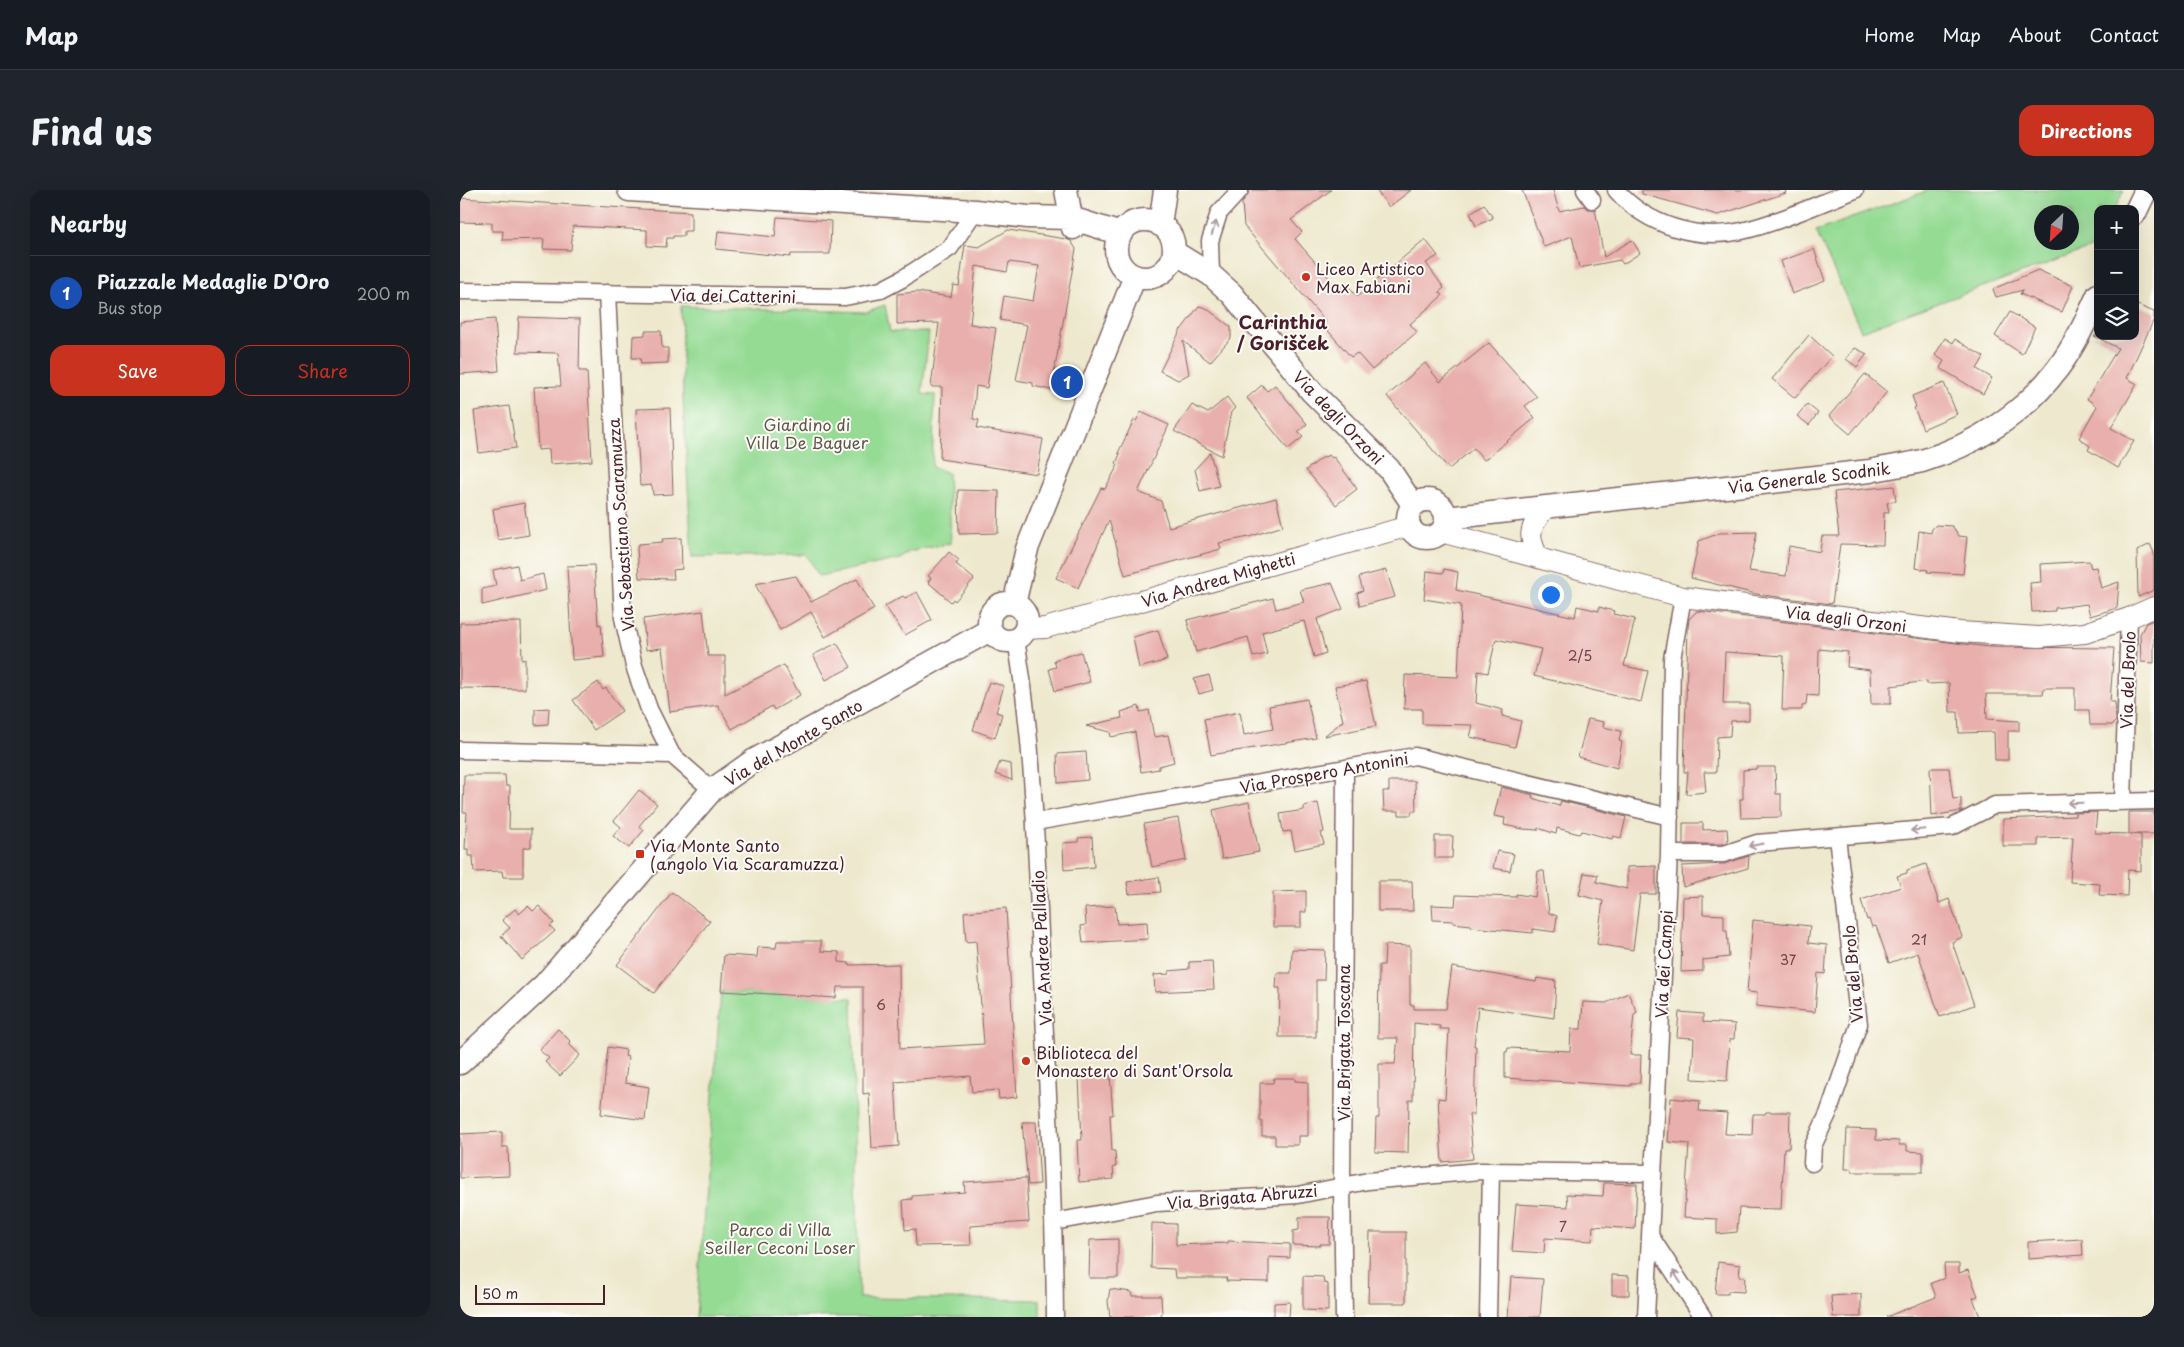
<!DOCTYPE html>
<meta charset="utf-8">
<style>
:root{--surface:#171b24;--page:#20242c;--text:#f1f3f6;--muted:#9ea1a6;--line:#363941;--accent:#c8321e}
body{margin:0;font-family:"Playpen Sans",sans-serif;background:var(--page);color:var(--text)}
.controls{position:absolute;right:15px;top:15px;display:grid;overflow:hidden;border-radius:10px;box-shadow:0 5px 20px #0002}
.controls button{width:45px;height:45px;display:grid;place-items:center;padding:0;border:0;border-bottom:1px solid var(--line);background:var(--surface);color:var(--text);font:25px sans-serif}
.compass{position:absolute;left:1574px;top:15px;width:45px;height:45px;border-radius:50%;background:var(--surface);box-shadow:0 5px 20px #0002;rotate:205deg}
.scale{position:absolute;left:15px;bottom:12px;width:130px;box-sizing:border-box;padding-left:5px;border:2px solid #4a1f2b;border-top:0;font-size:14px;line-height:18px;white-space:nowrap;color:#4a1f2b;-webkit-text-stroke:4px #fdfcf7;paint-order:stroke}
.you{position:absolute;left:1090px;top:404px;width:18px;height:18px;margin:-12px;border:4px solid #fff;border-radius:50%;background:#1a73e8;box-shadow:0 0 0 8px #1a73e833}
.badge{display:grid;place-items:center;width:32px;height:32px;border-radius:50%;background:var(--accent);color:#fff;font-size:16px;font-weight:700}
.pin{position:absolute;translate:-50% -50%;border:2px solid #fff;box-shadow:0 1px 5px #0006}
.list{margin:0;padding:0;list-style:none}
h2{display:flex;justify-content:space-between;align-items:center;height:65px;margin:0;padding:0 20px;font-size:21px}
h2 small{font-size:16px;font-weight:400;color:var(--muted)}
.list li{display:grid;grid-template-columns:32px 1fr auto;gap:15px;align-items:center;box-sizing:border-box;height:75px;padding:0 20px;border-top:1px solid var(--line)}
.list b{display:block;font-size:19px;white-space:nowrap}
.list p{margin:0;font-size:16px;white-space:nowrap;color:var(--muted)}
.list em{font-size:16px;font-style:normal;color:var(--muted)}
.actions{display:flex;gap:10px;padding:15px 20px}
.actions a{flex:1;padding:11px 0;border:1px solid var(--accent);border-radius:15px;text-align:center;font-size:18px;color:var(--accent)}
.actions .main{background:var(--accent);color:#fff}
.icon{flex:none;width:28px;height:28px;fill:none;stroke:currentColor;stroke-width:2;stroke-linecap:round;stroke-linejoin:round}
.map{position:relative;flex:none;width:1694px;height:1127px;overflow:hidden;border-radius:15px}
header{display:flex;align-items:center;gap:30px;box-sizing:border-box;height:70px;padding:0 25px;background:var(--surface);border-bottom:1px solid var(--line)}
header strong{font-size:24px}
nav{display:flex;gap:28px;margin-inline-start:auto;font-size:18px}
.intro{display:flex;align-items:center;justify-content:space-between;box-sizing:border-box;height:120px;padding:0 30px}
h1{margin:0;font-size:35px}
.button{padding:12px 22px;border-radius:15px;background:var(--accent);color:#fff;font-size:18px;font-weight:700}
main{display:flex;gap:30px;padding:0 30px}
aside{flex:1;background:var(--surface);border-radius:15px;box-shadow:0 5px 20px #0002}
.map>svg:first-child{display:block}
.green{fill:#95db94;stroke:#707d60;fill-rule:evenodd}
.building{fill:#e8afac}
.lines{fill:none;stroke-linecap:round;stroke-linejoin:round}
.minor-casing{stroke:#836664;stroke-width:19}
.tertiary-casing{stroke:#836664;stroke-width:22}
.secondary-casing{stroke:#836664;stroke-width:25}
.minor{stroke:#fff;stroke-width:16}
.tertiary{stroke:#fff;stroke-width:20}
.secondary{stroke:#fff;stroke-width:22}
.oneway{stroke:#ae9aa0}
.poi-dot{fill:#c8321e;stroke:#fdfcf7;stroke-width:2}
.labels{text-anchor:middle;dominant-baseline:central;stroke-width:4;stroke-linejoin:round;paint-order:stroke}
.number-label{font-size:14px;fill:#72434b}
.poi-label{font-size:16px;fill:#4a1f2b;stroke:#fdfcf7;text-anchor:start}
.street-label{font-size:16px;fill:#4a1f2b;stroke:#fdfcf7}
.park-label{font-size:16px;fill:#60574a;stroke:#fdfcf7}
.neighbourhood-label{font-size:18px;font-weight:bold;fill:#4a1f2b;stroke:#fdfcf7}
</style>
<header>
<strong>Map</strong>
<nav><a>Home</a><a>Map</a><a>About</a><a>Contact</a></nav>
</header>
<div class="intro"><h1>Find us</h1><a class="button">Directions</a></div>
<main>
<aside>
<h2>Nearby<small></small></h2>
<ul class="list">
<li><span class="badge" style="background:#1a4fb4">1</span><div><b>Piazzale Medaglie D'Oro</b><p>Bus stop</p></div><em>200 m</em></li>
</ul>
<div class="actions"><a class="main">Save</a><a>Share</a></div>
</aside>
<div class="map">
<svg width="1694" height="1127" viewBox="0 0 1694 1127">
<rect width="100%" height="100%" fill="#fdfcf7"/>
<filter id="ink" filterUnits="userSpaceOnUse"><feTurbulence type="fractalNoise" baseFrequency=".02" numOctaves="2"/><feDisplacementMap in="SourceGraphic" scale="10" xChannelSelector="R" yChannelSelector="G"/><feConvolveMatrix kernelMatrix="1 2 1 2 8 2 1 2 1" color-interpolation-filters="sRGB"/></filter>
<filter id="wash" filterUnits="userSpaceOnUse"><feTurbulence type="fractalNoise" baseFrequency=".0096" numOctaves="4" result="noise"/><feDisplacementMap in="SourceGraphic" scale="20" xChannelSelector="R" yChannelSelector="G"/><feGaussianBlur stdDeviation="1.12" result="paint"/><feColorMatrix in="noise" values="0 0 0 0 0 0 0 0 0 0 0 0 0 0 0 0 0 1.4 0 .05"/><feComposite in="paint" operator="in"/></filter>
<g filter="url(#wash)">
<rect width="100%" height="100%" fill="#eee9ce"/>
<path class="green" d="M1469,0H1664L1655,19H1638L1636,56L1401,141L1356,41ZM1582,22H1612V52H1582Z
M425,115L430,142H469L462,204L475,205L472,277L488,283L491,353L450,362L440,369L359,386L347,365L232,367L223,208L221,116L405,122Z
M261,801L392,808L399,1108L580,1110V1127H236Z"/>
<g id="blocks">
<path class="building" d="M790,0H871L831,30L842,42L835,49L878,98L885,92L897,107L965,49L978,66L966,73L984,98L979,102L983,105L950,134L957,142L912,180L897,163L891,167L863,135L866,132L784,36L782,13Z
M916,0H951L929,17Z
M1062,0H1093L1099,21L1124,16L1128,19H1135L1144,67L1172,50L1180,63L1163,74L1160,70L1119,78L1112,46L1084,57Z
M1182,0H1325L1326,3L1258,25L1182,4Z
M0,8L231,22V41H224V46H213V48H207L206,57L187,56V40L113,36L111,60L83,59L84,49L42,50L43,41H32V33L0,32Z
M1024,14L1033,28L1016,36L1010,23Z
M317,27L371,31L370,64H331L330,67L256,59L258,41L315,47Z
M548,40L606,49L611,51L616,59L591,200L573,196V193L556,190L567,135L540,130L544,106L573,111L579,76L549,72L547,82L516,76L510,134L536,138L527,198L516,196L513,229L519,230L517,238L583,249L577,284L480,269L482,197H471L479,133L437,134V104L457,102L491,107L493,95L499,96L505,55L519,57Z
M1354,59L1365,91L1332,104L1321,71Z
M1578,80L1613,96L1602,122L1560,104L1563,100L1536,107L1533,99Z
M1675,114L1694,122V129L1667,188L1677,194L1651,238L1674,251L1658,278L1628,260L1630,256L1619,248L1637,216L1627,209L1658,158L1634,146H1675Z
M739,116L746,118L771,137V148L750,172L723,151L729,184L718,190L700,181L721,139V140Z
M1550,122L1575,137L1562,164L1535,146Z
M59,127L120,129L119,181H127L132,271L90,274L89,259L78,260L74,197L101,196L98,163L57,162Z
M35,129L39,181L0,184V132Z
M185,141H201L202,158H208V173L181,174L180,168H172L173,146L185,145Z
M1349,145L1372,166L1335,208L1312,189Z
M1485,148L1493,153L1495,149L1524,167L1517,179L1532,188L1523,204L1480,178L1484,171L1475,165Z
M1029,153L1077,207L1065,216L1075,228L1024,270L1014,258L989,279L927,206L965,173L980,192Z
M1395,158L1407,164L1397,177L1386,169Z
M1405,184L1427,202L1390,244L1369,226Z
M1484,193L1497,224L1463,239L1454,218L1456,217L1452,206Z
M802,195L807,201L815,195L847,234L838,242L843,247L828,259L787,208Z
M767,207L775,218L771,222L762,266L714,241L732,215L748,223Z
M1347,214L1358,223L1349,235L1337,226Z
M49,216L56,258L19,263L14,221Z
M210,218L213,304L193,305L192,295L180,296L176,219Z
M681,222L709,235L678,302L701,311L709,337L816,308L823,336L789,347L759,353L761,359L665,385L649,330L618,398L596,388L641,298L645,299L658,275L656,273L660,264L658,263L674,230L676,231Z
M750,263L759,296L740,301L735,279Z
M869,265L872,268L874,267L897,299L876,315L846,280L862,268Z
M1434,296L1436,311L1427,313L1429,322L1424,323L1423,355L1380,354L1372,414L1296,404L1231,388L1239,351L1260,343L1297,342L1289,381L1326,386L1329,356L1360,362L1362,346H1379L1374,302Z
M498,300L539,301L538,343L499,344Z
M64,313L69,345L38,350L33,319Z
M1476,335L1492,336L1499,346L1507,347L1503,384L1467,382L1468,380L1455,378L1459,341L1471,343L1472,339Z
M221,348L222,379L213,380L214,389L179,388L177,358L179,354L203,352L202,349Z
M1690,354L1694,363V400L1678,407L1677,361Z
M489,362L499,370L496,374L514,389L495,411L493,409L491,412L468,392L471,388L468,386Z
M1629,371L1631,378L1636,377L1641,398L1659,392L1657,418L1630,426L1627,414L1595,418V421L1572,422L1570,393L1581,392L1580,374Z
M57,375L60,390L83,384L86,400L22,415V399L36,396L33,380Z
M134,375L138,435L141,434L144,467L112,470L107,376Z
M984,379L998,382L996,400L1115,427L1117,416L1139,421V417L1154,421L1153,424L1175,429L1164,476L1188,481L1181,512L1074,486L1081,459L1036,449L1028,483L1018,481L1016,513L1043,520L1042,526L1061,531L1055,557L1010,547L1013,535L962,534V519H944L945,485L998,487L1001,415L964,409L967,381L983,383Z
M926,380L935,407L900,416L897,403L903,401L899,387Z
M336,386L351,412L397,389L414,419L365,447L351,422L320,440L295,394Z
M872,393L883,419L857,429L866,463L854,467L844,431L802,442L807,464L793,467L788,447L736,462L727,430L813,408L816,419L844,412L840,400Z
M457,402L472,430L445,445L425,416L443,406L445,408Z
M243,421L248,466H265V504L324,475L340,505L314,520L312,516L272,539L258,515L210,522L202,458L186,460L183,429Z
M1237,421L1529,457L1654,458L1650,512H1655L1656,531L1652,535H1630L1629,520H1615V498H1584L1583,504H1526L1527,529L1559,531V541H1548V570H1535L1534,542L1499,543L1498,522H1490L1489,493L1467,494V491L1431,496V514H1411L1410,480L1387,477L1388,462L1359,459L1358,506L1347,505L1346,515L1342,516V520H1322L1324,466L1265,462L1263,514H1289V530L1271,531L1270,546L1257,547L1256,582H1244L1246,602L1226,604L1228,582H1224L1228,438L1229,429Z
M1694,430V473L1681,472L1680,444L1686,433Z
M61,432L62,470L65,469V499L0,498V433Z
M698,440L707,470L679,478L673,447Z
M377,453L391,477L366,490L353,465Z
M621,462L630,492L595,501L589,479L596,477L594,470Z
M749,485L753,500L739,504L734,489Z
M906,491L916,536L864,546L883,531L875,496Z
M138,492L143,500L146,498L162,521L134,540L113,510Z
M529,492L544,496L536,522L542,524L535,548L513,540Z
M847,509L856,548L751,565L744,529L780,522L784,545L813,539L809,516Z
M679,516L680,522L689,520L694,547L708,545L714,572L699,576V579L681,582L675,542L651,547L650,542L626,536L662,528L661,522Z
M89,518L88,534L75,535V519Z
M1128,529L1144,532L1143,537L1161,541L1159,551L1162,552L1157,578L1118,567Z
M626,562L628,590L598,593L597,564Z
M540,572L551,574L552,590L535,584Z
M1296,577H1315L1316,604H1321V627L1281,628L1280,609H1283V580L1296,579Z
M1470,578H1489L1493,609L1501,608V621L1472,626Z
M4,585H45L46,596H50L49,639H71V657L63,658V687H43L42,681L14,682L13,666H8V659H5L7,622H3Z
M929,591H955L956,621H952L951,625H939V621H924L923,601H929Z
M1041,597L1073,605L1072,608L1099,616L1101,611L1166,627L1161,648L1153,646L1152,649L1122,641L1119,644L1097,638L1096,644L1078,638V640L1063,639L1044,635L1045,628L1034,626Z
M179,600L197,614L179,636L184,640L169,658L153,646L161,637L154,631Z
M789,612L799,662L762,669L753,620Z
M858,613L864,642L861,643L864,654L835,660L831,641L823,642L820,624L844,620V616Z
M1637,622L1635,643L1669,644V622H1694V644H1670L1681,645V681L1668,680L1667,706L1639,705L1640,694L1610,692L1613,647L1578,648V656H1543V629L1615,626V623Z
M718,628L726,670L692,677L684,634Z
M1223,633H1243V640L1267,639L1268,652L1262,654H1223Z
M975,646H993L992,668H975Z
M632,647L634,677L604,680L603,653L618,652V648Z
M1037,661L1054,664L1050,681L1033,678Z
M1289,666L1288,678L1223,697L1222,676L1264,674Z
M1466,674L1479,713L1489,709L1502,747L1492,752L1514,815L1480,827L1458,763L1429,773L1416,736L1412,737L1409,729L1407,730L1401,710L1441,697L1437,686L1447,683V680Z
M1196,676V704H1180L1173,760L1137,754L1143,711L1119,705L1124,683L1138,685L1136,692L1167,699V677Z
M1078,681H1084L1089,723L1097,726L1095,742L1073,739V743L1011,737V735L993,733V731L973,730L972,715L995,716L996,705L1056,707V704L1075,707Z
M699,687L701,702L669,704L667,692Z
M918,691H952L953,721H918Z
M846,701V722H841V737H813V702Z
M212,702L250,731L194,803L157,775Z
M1243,706V724L1264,725V741H1267L1269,767L1243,770V781L1221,782L1223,707Z
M68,716L73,721L79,716L94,733L90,736L95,741L62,770L41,746L50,738L42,730L55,719L59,724Z
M655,716L657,734L687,732L688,749L623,753L621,736L626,735L625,718Z
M546,718L557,907L539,909L538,900L512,902L510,886L435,892L439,956L412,958L409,903L403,904V797H377L376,808L261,801L264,765L297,767L298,757L316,758L317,751H361V761L379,762V772L389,773V775L439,774L440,859L524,854L516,751L506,752L504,722Z
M1293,730L1350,736L1348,753L1367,755L1365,784L1358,783L1355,822L1296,816L1297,803L1287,802Z
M925,755L950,756V815H954V819H986L992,777L1076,792L1077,788L1096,791L1094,828L1018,817L1014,856H1016L1014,925L1009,924L1013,969L982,972L978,908L985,909L989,839H980V836L954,833L953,910H949L948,963L915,962L916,928H919V874H935L938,848H918L919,775H924Z
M832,759L865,760L864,790H856V847H819L820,798H816L817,783H831Z
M752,771L754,799L695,802L694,785L709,784V781L729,779V772Z
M1168,803L1177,822L1174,824L1170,865H1181L1180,893H1171V896L1045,888V862H1047L1048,858L1110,861L1111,839H1121L1123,812L1146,813Z
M1219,822L1243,824V832L1275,834L1274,849H1270L1267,891L1232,889L1234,848L1217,847Z
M98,839L111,852L109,854L120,865L100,886L85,872L89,868L79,860Z
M148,857L166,860L165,866L168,867L165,893L189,897L185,930L141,924Z
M650,884L653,925H650L652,961H655L656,977H653L654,989L619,992L617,950H622L619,888Z
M814,888H835V891L848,892V946H838V955H815V946H802V931H800V893H813Z
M1211,908L1240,911L1239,921L1267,923L1265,944L1292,945L1293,924H1305L1306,922H1330L1329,958H1324L1321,1019L1279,1018L1277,1042L1257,1044V1029L1224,1027L1229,954L1208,952Z
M562,932H576L580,994L568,995Z
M1387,939L1416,940V950L1439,951V955H1447V961L1463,962V982H1392V979H1385Z
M42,942V957H48L49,986L0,988V944Z
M566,988L569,1032L510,1036L511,1055L456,1056L455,1039L445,1040L443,1010L452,1009V1006L505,1002L504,992Z
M1144,993L1177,994L1175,1039L1133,1036L1132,1051L1085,1048L1084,1063L1052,1061L1056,1014L1108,1017L1107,1004L1143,1006Z
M839,1027H870L869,1054H860V1056L833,1055V1041L839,1040Z
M692,1033L716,1034V1055L768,1053V1051L830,1054V1068L809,1067V1092L766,1091L767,1088H715L714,1079L691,1078Z
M910,1042H946V1113H908Z
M658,1049V1088H629L630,1050Z
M1622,1049L1623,1065L1568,1069V1052Z
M1258,1072L1280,1075L1279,1087H1285L1284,1102L1268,1101V1104H1255Z
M1484,1074H1499V1083L1508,1080L1518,1106L1513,1108L1520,1127H1426L1476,1107L1471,1093L1485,1088Z
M1152,1085L1169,1086V1105H1152Z
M843,1086L863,1087L864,1093L868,1094V1121L843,1120Z
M1051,1087L1083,1089L1080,1127H1048Z
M650,1099L671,1102L672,1106H701L702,1123L700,1127H650L648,1111Z
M1401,1104V1127H1373L1371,1106Z
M830,1112L829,1127H814V1113Z"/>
</g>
</g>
<g filter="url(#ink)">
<use href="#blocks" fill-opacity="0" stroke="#836664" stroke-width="1"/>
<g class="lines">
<defs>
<path id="minor" d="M1125,0L1132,10
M1156,0C1186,35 1237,51 1282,41C1320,32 1358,14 1395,0
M751,85L750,51L759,23L780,0
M0,101L385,107L421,100L442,89L490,58L515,21
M147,103L163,428L174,476L189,519L212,565L252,600
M556,450C574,554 576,660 581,765C587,886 594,1006 595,1127
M0,560L212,565
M1663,611L1669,428
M575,632L955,566L1210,627
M1209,664H1264L1297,653L1492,637L1535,615L1694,611
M1352,973L1353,956L1368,924L1399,834L1377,647
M594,1032L697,1013L838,1005L908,991L1020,981L1192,983
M1191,1047L1243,1127
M884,1127L882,996L885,578
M1028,1127L1031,981
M1186,1127L1209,664L1212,469L1223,407"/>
<path id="tertiary" d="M981,342L1223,407L1500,442L1579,447L1625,443L1669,428L1694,417
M1079,368C1066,345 1070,337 1086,317
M566,439L585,438L949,336"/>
<path id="secondary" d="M169,0L515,21L568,27L611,28L661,44
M606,0L613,38
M1675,23L1686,0
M656 59a29 29 0 1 1 58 0a29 29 0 1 1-58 0Z
M700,35L705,0
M714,62L751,85L772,104L852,202L929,279L953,315
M948 329a19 19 0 1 1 38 0a19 19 0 1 1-38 0Z
M986,328L1410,281C1427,277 1445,275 1462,271C1515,255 1565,223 1598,178C1614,157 1627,129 1638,105
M529 432a19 19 0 1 1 38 0a19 19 0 1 1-38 0Z
M554,414L567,359L675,86
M0,873L85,794L252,600L293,571L530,440"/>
</defs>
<use href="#minor" class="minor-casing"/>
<use href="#tertiary" class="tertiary-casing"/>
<use href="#secondary" class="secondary-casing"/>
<use href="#minor" class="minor"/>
<use href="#tertiary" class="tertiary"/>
<use href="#secondary" class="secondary"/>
</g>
<defs><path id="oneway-shaft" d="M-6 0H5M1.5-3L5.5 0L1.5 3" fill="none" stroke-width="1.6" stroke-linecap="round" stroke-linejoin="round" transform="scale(1.25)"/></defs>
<g class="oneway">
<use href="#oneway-shaft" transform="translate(754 38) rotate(-72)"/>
<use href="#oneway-shaft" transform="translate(1615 613) rotate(178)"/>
<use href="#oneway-shaft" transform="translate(1458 640) rotate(175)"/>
<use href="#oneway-shaft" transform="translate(1296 655) rotate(168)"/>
<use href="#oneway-shaft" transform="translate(1217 1087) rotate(-123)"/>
</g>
</g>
<g class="poi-dot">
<circle cx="846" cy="87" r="5"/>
<rect x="175" y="659" width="10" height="10" rx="2.5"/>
<circle cx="566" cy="871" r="5"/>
</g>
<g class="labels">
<g class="number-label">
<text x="1120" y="465">2/5</text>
<text x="1459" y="749">21</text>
<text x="1328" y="769">37</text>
<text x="421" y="814">6</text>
<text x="1103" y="1036">7</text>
</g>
<g class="poi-label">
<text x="856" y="78">Liceo Artistico<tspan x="856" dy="18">Max Fabiani</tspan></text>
<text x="190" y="655">Via Monte Santo<tspan x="190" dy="18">(angolo Via Scaramuzza)</tspan></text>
<text x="576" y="862">Biblioteca del<tspan x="576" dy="18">Monastero di Sant'Orsola</tspan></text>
</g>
<g class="street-label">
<text transform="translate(273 105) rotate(1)">Via dei Catterini</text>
<text transform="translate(879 227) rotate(46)">Via degli Orzoni</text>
<text transform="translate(1349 287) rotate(-7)">Via Generale Scodnik</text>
<text transform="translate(160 335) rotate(-94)">Via Sebastiano Scaramuzza</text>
<text transform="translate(758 389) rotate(-16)">Via Andrea Mighetti</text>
<text transform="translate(1386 428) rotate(7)">Via degli Orzoni</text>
<text transform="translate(1667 490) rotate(-88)">Via del Brolo</text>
<text transform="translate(333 552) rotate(-30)">Via del Monte Santo</text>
<text transform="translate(864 582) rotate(-10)">Via Prospero Antonini</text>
<text transform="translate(581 758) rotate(-93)">Via Andrea Palladio</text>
<text transform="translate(1203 774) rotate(-87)">Via dei Campi</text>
<text transform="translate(1392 784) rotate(-95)">Via del Brolo</text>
<text transform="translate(883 853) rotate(-90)">Via Brigata Toscana</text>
<text transform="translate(782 1006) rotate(-5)">Via Brigata Abruzzi</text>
</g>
<g class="park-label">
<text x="347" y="234">Giardino di<tspan x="347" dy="18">Villa De Baguer</tspan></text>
<text x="320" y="1039">Parco di Villa<tspan x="320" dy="18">Seiller Ceconi Loser</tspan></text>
</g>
<g class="neighbourhood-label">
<text x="823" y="131">Carinthia<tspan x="823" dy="21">/ Gorišček</tspan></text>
</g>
</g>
</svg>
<div class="controls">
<button>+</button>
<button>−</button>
<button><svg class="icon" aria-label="layers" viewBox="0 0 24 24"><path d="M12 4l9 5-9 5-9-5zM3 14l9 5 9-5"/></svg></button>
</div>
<svg class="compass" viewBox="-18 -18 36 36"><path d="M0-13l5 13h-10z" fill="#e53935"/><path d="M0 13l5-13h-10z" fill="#9ea1a6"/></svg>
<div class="scale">50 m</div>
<div class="you"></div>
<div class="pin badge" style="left:607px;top:192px;background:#1a4fb4">1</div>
</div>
</main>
